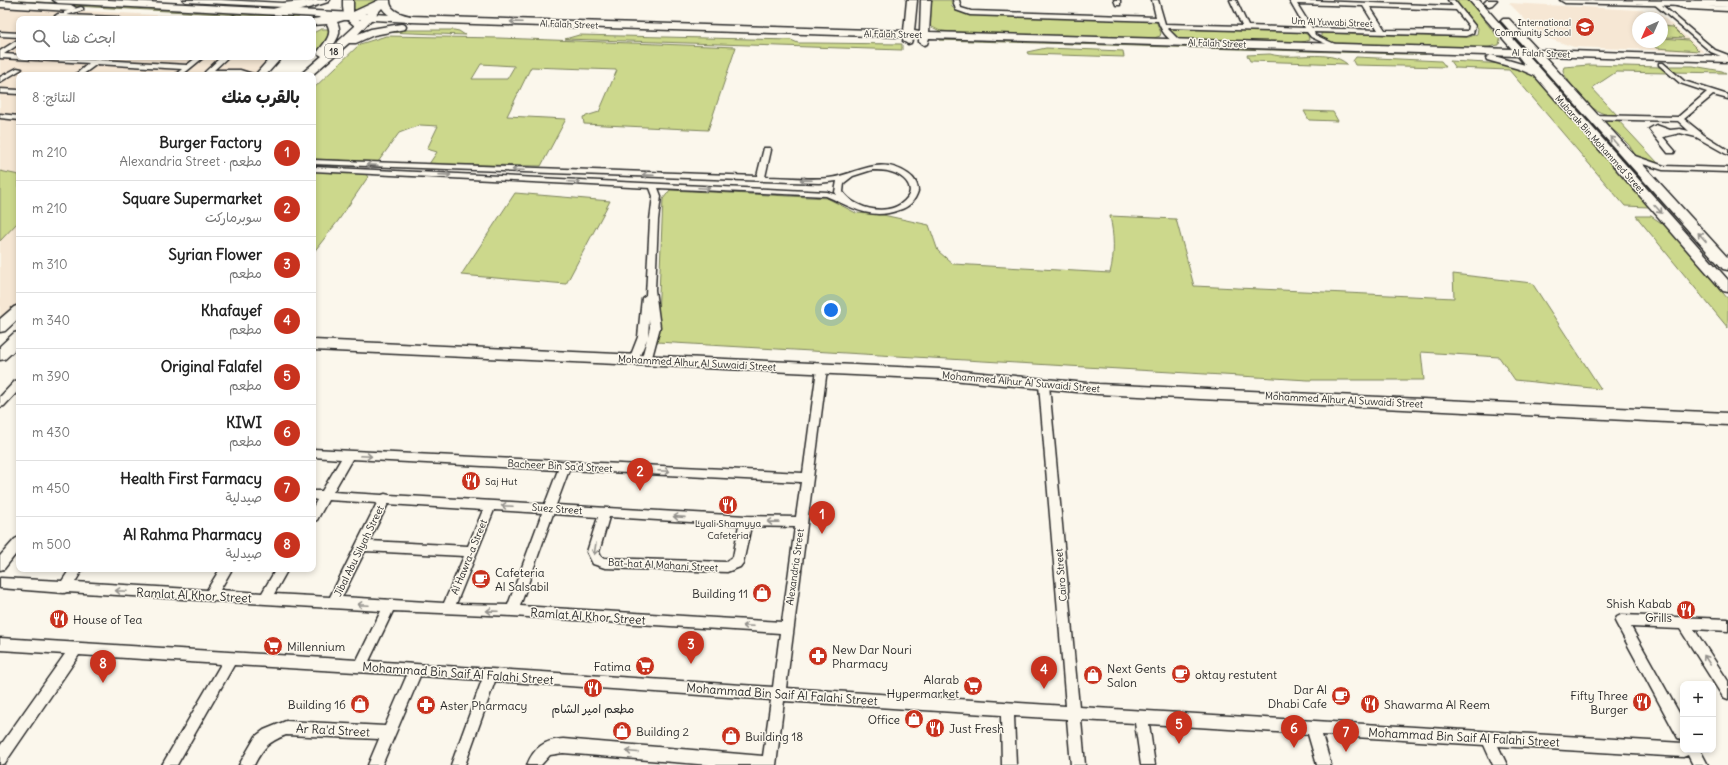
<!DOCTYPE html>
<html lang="ar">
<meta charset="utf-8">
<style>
:root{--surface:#fff;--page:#f6f6f6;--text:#222;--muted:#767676;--line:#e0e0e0;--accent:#c8321e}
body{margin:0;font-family:Delius,"Playpen Sans Arabic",sans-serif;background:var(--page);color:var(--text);direction:rtl}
.controls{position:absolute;right:12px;bottom:12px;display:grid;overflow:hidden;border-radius:8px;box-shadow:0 2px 6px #0003}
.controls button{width:36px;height:36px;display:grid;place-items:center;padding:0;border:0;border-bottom:1px solid var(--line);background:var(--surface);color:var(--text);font:20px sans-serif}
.compass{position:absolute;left:1632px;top:12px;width:36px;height:36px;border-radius:50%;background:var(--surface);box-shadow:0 2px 6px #0003;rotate:225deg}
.you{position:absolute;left:831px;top:310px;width:14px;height:14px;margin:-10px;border:3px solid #fff;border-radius:50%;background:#1a73e8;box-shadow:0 0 0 6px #1a73e833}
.badge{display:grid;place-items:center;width:26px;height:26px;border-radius:50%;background:var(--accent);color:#fff;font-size:13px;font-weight:700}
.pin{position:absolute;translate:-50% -33px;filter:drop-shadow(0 1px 2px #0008)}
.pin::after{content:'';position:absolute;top:21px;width:14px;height:12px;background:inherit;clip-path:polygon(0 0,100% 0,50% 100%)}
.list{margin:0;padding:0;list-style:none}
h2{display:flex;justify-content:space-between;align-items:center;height:52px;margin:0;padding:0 16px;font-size:17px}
h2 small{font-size:13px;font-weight:400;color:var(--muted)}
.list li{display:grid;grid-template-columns:26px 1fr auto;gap:12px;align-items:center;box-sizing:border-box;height:56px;padding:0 16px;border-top:1px solid var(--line)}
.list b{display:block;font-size:15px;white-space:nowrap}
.list p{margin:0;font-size:13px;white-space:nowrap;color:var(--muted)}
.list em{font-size:13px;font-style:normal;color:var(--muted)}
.icon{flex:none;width:22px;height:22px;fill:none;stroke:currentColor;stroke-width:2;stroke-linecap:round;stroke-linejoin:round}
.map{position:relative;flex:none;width:1728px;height:765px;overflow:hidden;direction:ltr}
.search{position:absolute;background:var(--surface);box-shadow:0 2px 6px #0003;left:16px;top:16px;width:300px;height:44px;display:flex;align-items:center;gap:10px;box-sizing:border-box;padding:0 14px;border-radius:8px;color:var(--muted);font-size:15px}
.panel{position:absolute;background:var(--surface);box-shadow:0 2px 6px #0003;left:16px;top:72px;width:300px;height:500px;border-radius:8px;direction:rtl}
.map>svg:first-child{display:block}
.built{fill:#f6e7d4;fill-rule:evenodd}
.green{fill:#ccd88c;stroke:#7c825c;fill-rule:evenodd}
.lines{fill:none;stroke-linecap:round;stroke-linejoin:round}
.street-casing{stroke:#2b2b2b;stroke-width:3}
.secondary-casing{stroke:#2b2b2b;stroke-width:3}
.primary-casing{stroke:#2b2b2b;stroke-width:3}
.street{fill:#fbf7ec;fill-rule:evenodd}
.secondary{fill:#fbf7ec;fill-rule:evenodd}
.primary{fill:#fbf7ec;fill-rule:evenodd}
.oneway{stroke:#93918c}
.labels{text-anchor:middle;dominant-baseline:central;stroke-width:3;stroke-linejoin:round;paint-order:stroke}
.far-street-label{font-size:9px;fill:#2b2b2b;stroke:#fbf7ec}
.far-poi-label{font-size:9px;fill:#2b2b2b;stroke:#fbf7ec;text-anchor:end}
.shield{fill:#fbf7ec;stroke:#696865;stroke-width:1}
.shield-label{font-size:9px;font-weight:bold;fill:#2b2b2b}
.street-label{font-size:10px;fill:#2b2b2b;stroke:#fbf7ec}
.poi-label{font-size:10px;fill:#2b2b2b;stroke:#fbf7ec;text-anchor:start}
.near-poi-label{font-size:12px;fill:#2b2b2b;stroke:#fbf7ec;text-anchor:start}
.near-street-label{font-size:12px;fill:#2b2b2b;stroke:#fbf7ec}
</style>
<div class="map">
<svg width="1728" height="765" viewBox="0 0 1728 765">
<rect width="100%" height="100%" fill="#fbf7ec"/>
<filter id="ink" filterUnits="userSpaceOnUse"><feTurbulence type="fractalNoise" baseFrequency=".025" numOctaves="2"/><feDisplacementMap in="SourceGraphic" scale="8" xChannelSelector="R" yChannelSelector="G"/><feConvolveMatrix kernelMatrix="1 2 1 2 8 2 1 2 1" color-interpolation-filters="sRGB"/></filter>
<g filter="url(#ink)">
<path class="built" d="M1509,3L1656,11L1704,52L1574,47L1541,36ZM1638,18H1662V42H1638Z
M0,6L223,19H19V57H273L256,75H19V305L0,322Z"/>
<path class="green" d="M0,0L299,16L298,18L0,2Z
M351,0H378L372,4L355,10H353Z
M930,0H951L952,7L957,11L973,15L1152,20L1156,21L1161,33L1160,36L1154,38L1019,36L940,31L930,26Z
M1455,0H1466L1471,3L1500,40L1499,45L1488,47L1452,48L1337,44L1329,43L1321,36V33L1469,37L1477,34L1478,28Z
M1662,26L1673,27L1684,38L1667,37L1662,32Z
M321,29H329L330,35C326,41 322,52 313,52V33Z
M1171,29L1302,32L1308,35L1309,40L1299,43L1180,39L1174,38L1169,31Z
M389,30H454L459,31L465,35L385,32Z
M579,35L791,40L798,43H814L902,44V50L565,39Z
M386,36L499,38L736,47L708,130L584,124L583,117L599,112L617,70L531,67L507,116L566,119L541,166L429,164L437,152L427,149L438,126L420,125L399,133L378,162L313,159V89L360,44ZM481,64L514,66V67L507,79H472Z
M1662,38L1688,40L1699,51L1656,48L1650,42H1662Z
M939,40H986L1426,54H1402Z
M1046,48L1123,51L1124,57L1028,54L1027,52Z
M1270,54C1293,61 1329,48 1347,64L1250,61L1247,55Z
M1356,57L1441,61L1446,67L1355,65L1353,61Z
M1450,61L1506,64L1530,72L1544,83L1649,207L1625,206L1509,70L1455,68Z
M1589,65L1660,67L1668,73L1616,72L1592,88L1618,116C1591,116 1578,94 1564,74L1563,70L1564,67Z
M1668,66H1693L1722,71L1726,73L1672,72Z
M1304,111L1333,112L1338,121L1309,120Z
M1604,119H1617L1658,163L1637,158L1629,145L1617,133L1602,122Z
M313,170L365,173L368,177L338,221L313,253Z
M0,171L19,175V221L0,241Z
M670,190L827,198L856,213L883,215L929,225L938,251L953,264L1110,273C1115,253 1114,236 1110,216L1176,219L1194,286L1454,298L1453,274L1532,283L1601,389L1515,380L1499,357L1421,352L1424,380H1308L657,342L663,199Z
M515,193L610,201L566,284L461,275Z
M1636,216H1651L1669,228L1728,299V328Z"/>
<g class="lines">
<defs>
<path id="street" d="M183,0H221L283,3L313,0L296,6L283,7L186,2Z
M953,0H959L961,8L971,11L1156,17L1152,0H1158L1165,24L1242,26L1230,0H1236L1248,26L1305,28L1289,0L1453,6L1448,0H1454L1475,26L1473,33L1466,36L1314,32L1315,35L1337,45L1338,46L1335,48L1311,37L1307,32L1167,28L1181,42L1178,44C1167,40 1161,30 1158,21L970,15L956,10ZM1297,4L1363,6L1378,30L1312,28ZM1370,7L1456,10L1469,26L1468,31L1385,30Z
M1114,0H1120V5H1116Z
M1653,1H1657L1715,50L1728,55V59L1711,52L1653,3Z
M1671,1L1688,5L1728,7V11L1688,9L1669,4L1668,3Z
M81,7L83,8V10L67,15L117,17L120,19L58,18L55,16L58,14H64V12Z
M234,16L236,17V19H229Z
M0,32L19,33V37L0,36Z
M19,39V44L4,54L19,55V57L94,60L98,58L101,60L187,65L197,57H204L182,75H175L182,69L97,64L82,75H75L89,63L0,58V51Z
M221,57H228L214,70H240L256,75L205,74V72Z
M1659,63H1663L1684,81L1728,95V99L1713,95L1684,119L1704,135L1728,150V155L1696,137L1680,133L1663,137L1675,151L1674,153H1668L1649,129L1656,125L1670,130L1680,129L1689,131L1678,121L1589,119V115H1592L1678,117L1707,92L1680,83L1659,65Z
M17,68L22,69L0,82V77Z
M0,89L19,90V94L0,93Z
M0,114L19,116V120L0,118Z
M764,148H770L771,150L765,177C786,177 808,180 829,178C856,175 879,154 908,174C914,178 918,184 918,191C915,201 909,207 899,210C870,221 852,207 826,196L658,188L661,196L658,220L655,290L660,327L651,361L646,364L641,361L647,339L637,362H631L629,360L638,337L642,298L646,295L650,220L653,196L650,188L313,171V167L827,192L837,195L835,192L837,181L819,183L313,164V160L757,176ZM872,170C878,170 885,170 891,172C902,175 916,186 907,198C892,218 855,210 843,192L844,183L853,176ZM649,320L650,327L648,336Z
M1626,155H1632L1664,166L1728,168V172L1663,170L1626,159Z
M822,366L827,369L786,688L1066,706L1039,385L1040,382H1048L1049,385L1079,707L1683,743V750H1700L1708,765H1693L1688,755L1683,757L1498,746L1507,765H1493L1484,745L1322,735L1331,765H1317L1308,734L1149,724L1155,765H1141L1135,723L1081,720L1085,765H1071L1067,719L1014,716L1016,765H1002L1001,715L784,701L776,765H710L563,753L550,755L541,765H527C534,748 544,740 563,739L763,756L771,700L495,681L465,765H451L482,680L420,676L382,765H368L379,739L286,735C268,742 263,748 254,765H239L256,736L264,730L286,721L385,726L407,675L234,665L177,765H162L221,664L79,655L5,763L0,765V746L65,654L0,650V638L357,660L381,611L67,592L64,593L0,588V578L62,581L70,569H83L75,582L207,590L220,569H232L220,590L262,593L276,569H288L274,594L330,597L377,503L328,500L317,520L313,522V507L317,500L313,499V491H322L341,459L313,457V449L803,473L817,369ZM352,459L558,470L545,504L389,495L385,494L382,495L333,492ZM569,470L801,482L796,517L746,516L556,505ZM388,504L483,510L468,546L369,541ZM494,510L542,513L508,605L456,604ZM553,514L598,517L587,552L593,564L605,568L727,572L740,567L743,563L751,526L795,527L782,622L520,606ZM609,517L739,525L733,557L726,562L605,558L601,557L599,552ZM365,551L464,556L444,603L342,597ZM393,611L512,616L780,633L773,687L369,661Z
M19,380V390L4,406L0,407V397L15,381Z
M19,537V550L4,569L0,570V556L15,539Z
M1621,615L1728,619V631L1694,629L1728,681V699L1723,697L1680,629L1631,627L1683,720V740L1678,738L1617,625L1615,621L1617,617Z"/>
<path id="secondary" d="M53,0H109L411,16L904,31L907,0H917L914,31L920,32L921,0H931L929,32L1512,49L1469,0H1479L1523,50H1527L1503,23L1501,21L1503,19H1509L1538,50L1728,56V62L1544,56L1728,258V270L1723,269L1532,56H1529L1728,280V292L1723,291L1535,76L1519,69L1487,60L1486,58L1491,55L1525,65L1518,56L929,38L927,44L924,45L919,42V37H913L911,43L908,44L903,41L904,37L411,22L58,3Z
M1487,0H1497L1492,5L1489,6L1484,3Z
M1560,0L1728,1V7L1565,3Z
M0,1L71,5L76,8L71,11L0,7Z
M313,340L941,369L1098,384L1728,413V425L1098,394L941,379L313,350Z"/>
<path id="primary" d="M315,0H330L328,2C318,5 277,19 269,11C273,7 306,3 315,0Z
M343,0H353V12L379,0H390C389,12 405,15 415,17L416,19L411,22C400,20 389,18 382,8L358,34L371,29L401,24L405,25L406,27L405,29L374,35L356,43H349L312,75H300L322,56L317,53C323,44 334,35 327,24L313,25V19L320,18L316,15L321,12L332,17L344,14L343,7ZM367,13L360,20L356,17ZM344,20H348L355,26L331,48C338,39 342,32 337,22Z
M271,57H282L266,75H255Z
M19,305V318L5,331L0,332V319L14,307Z
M19,332V346L5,359L0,360V346L14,333Z"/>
</defs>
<use href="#street" class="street-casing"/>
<use href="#secondary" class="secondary-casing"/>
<use href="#primary" class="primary-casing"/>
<use href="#street" class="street"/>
<use href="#secondary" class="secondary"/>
<use href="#primary" class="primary"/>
</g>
<defs><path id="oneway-shaft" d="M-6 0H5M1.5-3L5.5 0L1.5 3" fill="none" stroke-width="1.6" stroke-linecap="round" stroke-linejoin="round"/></defs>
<g class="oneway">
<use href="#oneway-shaft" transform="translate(516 22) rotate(-178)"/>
<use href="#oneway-shaft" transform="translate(1614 141) rotate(-132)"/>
<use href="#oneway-shaft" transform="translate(372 165) rotate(-178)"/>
<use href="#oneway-shaft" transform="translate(518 170) rotate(-177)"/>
<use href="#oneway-shaft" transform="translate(445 175) rotate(2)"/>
<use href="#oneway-shaft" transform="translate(648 175) rotate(-178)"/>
<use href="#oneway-shaft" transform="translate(806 180) rotate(-178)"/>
<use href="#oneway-shaft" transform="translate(574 182) rotate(3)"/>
<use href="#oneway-shaft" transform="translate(704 188) rotate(3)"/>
<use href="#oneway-shaft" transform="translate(1658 209) rotate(48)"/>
<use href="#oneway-shaft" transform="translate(1702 237) rotate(-132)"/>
<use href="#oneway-shaft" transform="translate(366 456) rotate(3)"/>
<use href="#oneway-shaft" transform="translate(664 471) rotate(3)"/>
<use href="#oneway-shaft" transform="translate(507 506) rotate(-177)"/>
<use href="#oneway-shaft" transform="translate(679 517) rotate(-176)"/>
<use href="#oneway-shaft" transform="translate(773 522) rotate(-179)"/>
<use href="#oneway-shaft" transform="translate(595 549) rotate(99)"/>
<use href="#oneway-shaft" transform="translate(121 591) rotate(-177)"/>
<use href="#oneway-shaft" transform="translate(363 605) rotate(-177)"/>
<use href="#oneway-shaft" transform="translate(492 611) rotate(-178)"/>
<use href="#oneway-shaft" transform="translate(748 626) rotate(-177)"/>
<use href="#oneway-shaft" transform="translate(1707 660) rotate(-123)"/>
<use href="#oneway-shaft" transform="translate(632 752) rotate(-175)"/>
</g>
</g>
<defs>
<symbol id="school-disc" viewBox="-11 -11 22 22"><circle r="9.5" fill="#c8321e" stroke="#fbf7ec"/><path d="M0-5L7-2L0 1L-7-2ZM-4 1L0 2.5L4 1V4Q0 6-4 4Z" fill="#fff"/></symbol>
<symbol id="restaurant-disc" viewBox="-11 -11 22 22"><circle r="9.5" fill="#c8321e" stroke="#fbf7ec"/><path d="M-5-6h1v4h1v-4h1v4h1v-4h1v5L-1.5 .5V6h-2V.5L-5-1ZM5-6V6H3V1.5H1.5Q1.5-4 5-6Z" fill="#fff"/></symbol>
<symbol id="cafe-disc" viewBox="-11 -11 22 22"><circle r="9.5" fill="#c8321e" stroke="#fbf7ec"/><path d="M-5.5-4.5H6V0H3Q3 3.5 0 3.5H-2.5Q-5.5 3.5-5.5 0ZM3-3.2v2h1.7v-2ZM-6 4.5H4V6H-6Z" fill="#fff"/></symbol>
<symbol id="shop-disc" viewBox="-11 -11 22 22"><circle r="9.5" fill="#c8321e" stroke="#fbf7ec"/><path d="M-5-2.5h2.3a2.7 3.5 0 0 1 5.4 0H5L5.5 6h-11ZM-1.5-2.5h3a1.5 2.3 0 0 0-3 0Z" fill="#fff"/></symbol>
<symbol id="supermarket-disc" viewBox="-11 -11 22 22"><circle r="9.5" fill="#c8321e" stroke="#fbf7ec"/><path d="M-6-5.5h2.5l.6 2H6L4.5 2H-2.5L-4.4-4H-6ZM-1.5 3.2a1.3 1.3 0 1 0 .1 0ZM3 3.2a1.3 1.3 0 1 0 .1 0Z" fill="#fff"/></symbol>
<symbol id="pharmacy-disc" viewBox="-11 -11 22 22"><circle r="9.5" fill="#c8321e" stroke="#fbf7ec"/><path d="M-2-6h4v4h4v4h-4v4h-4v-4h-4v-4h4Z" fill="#fff"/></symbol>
</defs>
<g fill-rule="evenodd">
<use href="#school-disc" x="1574" y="16" width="22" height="22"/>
<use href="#restaurant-disc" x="460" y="470" width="22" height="22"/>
<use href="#restaurant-disc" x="717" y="494" width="22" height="22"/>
<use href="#cafe-disc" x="470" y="568" width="22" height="22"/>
<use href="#shop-disc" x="751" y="582" width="22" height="22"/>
<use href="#restaurant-disc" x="1675" y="599" width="22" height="22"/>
<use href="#restaurant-disc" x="48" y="608" width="22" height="22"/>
<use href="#supermarket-disc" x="262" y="635" width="22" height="22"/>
<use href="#pharmacy-disc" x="807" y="645" width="22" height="22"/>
<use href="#supermarket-disc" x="634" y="655" width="22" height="22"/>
<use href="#cafe-disc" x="1170" y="663" width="22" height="22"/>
<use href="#shop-disc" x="1082" y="664" width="22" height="22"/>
<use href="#supermarket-disc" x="962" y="675" width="22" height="22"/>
<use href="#restaurant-disc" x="582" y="677" width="22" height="22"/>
<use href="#cafe-disc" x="1330" y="685" width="22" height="22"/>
<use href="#restaurant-disc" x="1631" y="691" width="22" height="22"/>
<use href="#shop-disc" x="349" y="693" width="22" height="22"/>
<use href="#restaurant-disc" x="1359" y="693" width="22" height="22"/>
<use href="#pharmacy-disc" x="415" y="694" width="22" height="22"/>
<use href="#shop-disc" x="903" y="708" width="22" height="22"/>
<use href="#restaurant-disc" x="924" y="717" width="22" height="22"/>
<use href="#shop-disc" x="611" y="720" width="22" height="22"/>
<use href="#shop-disc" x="720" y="725" width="22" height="22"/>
</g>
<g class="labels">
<g class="far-street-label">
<text transform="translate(1332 22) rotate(2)">Um Al Yuwabi Street</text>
<text transform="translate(569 24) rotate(2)">Al Falah Street</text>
<text transform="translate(893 34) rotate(1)">Al Falah Street</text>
<text transform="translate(1217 43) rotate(2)">Al Falah Street</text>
<text transform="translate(1541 53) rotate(2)">Al Falah Street</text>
<text transform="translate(1600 144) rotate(48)">Mubarak Bin Mohammed Street</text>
</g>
<g class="far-poi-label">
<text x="1571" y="22">International<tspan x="1571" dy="10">Community School</tspan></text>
</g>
<rect class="shield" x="325" y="44" width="18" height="14" rx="3"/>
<g class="shield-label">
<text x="334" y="51">18</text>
</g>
<g class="street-label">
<text transform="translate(697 363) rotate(3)">Mohammed Alhur Al Suwaidi Street</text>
<text transform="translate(1021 382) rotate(5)">Mohammed Alhur Al Suwaidi Street</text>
<text transform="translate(1344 400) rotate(3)">Mohammed Alhur Al Suwaidi Street</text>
<text transform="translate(560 466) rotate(3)">Bacheer Bin Sa'd Street</text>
<text transform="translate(557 509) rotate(4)">Suez Street</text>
<text transform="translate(359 551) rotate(-64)">Jibal Abu Silyah Street</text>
<text transform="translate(469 557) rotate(-68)">Al Hawra-a Street</text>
<text transform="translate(663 565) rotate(3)">Bat-hat Al Mahani Street</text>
<text transform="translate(795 567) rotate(-82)">Alexandria Street</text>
<text transform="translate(1061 575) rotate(-95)">Cairo Street</text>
</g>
<g class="poi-label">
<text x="485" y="481">Saj Hut</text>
<text x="728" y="523" text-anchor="middle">Lyali Shamyya<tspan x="728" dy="12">Cafeteria</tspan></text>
</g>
<g class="near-poi-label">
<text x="495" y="572">Cafeteria<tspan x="495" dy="14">Al Salsabil</tspan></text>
<text x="748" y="593" text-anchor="end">Building 11</text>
<text x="1672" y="603" text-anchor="end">Shish Kabab<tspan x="1672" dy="14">Grills</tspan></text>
<text x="73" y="619">House of Tea</text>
<text x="287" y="646">Millennium</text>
<text x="832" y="649">New Dar Nouri<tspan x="832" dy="14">Pharmacy</tspan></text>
<text x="631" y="666" text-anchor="end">Fatima</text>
<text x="1107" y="668">Next Gents<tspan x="1107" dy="14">Salon</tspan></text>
<text x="1195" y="674">oktay restutent</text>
<text x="959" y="679" text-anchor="end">Alarab<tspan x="959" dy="14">Hypermarket</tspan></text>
<text x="1327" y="689" text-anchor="end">Dar Al<tspan x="1327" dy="14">Dhabi Cafe</tspan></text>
<text x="1628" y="695" text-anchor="end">Fifty Three<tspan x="1628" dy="14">Burger</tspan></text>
<text x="346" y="704" text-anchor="end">Building 16</text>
<text x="1384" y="704">Shawarma Al Reem</text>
<text x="440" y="705">Aster Pharmacy</text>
<text x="593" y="708" text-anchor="middle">مطعم امير الشام</text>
<text x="900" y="719" text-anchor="end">Office</text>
<text x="949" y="728">Just Fresh</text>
<text x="636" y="731">Building 2</text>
<text x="745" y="736">Building 18</text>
</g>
<g class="near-street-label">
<text transform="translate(194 595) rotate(3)">Ramlat Al Khor Street</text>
<text transform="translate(588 616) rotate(4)">Ramlat Al Khor Street</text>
<text transform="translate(458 673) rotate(4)">Mohammad Bin Saif Al Falahi Street</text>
<text transform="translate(782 694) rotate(4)">Mohammad Bin Saif Al Falahi Street</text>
<text transform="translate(333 730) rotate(3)">Ar Ra'd Street</text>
<text transform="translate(1464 737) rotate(3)">Mohammad Bin Saif Al Falahi Street</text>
</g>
</g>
</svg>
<div class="controls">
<button>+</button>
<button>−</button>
</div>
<svg class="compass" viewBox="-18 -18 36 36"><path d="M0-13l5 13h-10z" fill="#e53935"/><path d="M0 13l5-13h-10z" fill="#767676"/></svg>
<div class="you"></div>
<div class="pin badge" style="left:822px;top:534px">1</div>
<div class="pin badge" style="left:640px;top:491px">2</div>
<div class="pin badge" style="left:691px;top:664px">3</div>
<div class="pin badge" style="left:1044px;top:689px">4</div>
<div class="pin badge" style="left:1179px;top:744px">5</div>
<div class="pin badge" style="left:1294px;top:748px">6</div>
<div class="pin badge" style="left:1346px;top:752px">7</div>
<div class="pin badge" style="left:103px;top:683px">8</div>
<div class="search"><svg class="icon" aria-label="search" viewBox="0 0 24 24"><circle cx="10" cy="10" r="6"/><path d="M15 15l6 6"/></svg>ابحث هنا</div>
<section class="panel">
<h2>بالقرب منك<small>النتائج: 8</small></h2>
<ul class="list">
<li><span class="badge">1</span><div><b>Burger Factory</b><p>مطعم · Alexandria Street</p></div><em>210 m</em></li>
<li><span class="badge">2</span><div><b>Square Supermarket</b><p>سوبرماركت</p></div><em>210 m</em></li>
<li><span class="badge">3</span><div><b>Syrian Flower</b><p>مطعم</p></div><em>310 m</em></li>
<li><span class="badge">4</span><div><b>Khafayef</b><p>مطعم</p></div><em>340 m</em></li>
<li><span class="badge">5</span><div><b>Original Falafel</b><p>مطعم</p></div><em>390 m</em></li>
<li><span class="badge">6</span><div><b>KIWI</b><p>مطعم</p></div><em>430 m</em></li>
<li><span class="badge">7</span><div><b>Health First Farmacy</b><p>صيدلية</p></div><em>450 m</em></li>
<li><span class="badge">8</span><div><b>Al Rahma Pharmacy</b><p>صيدلية</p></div><em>500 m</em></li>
</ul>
</section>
</div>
